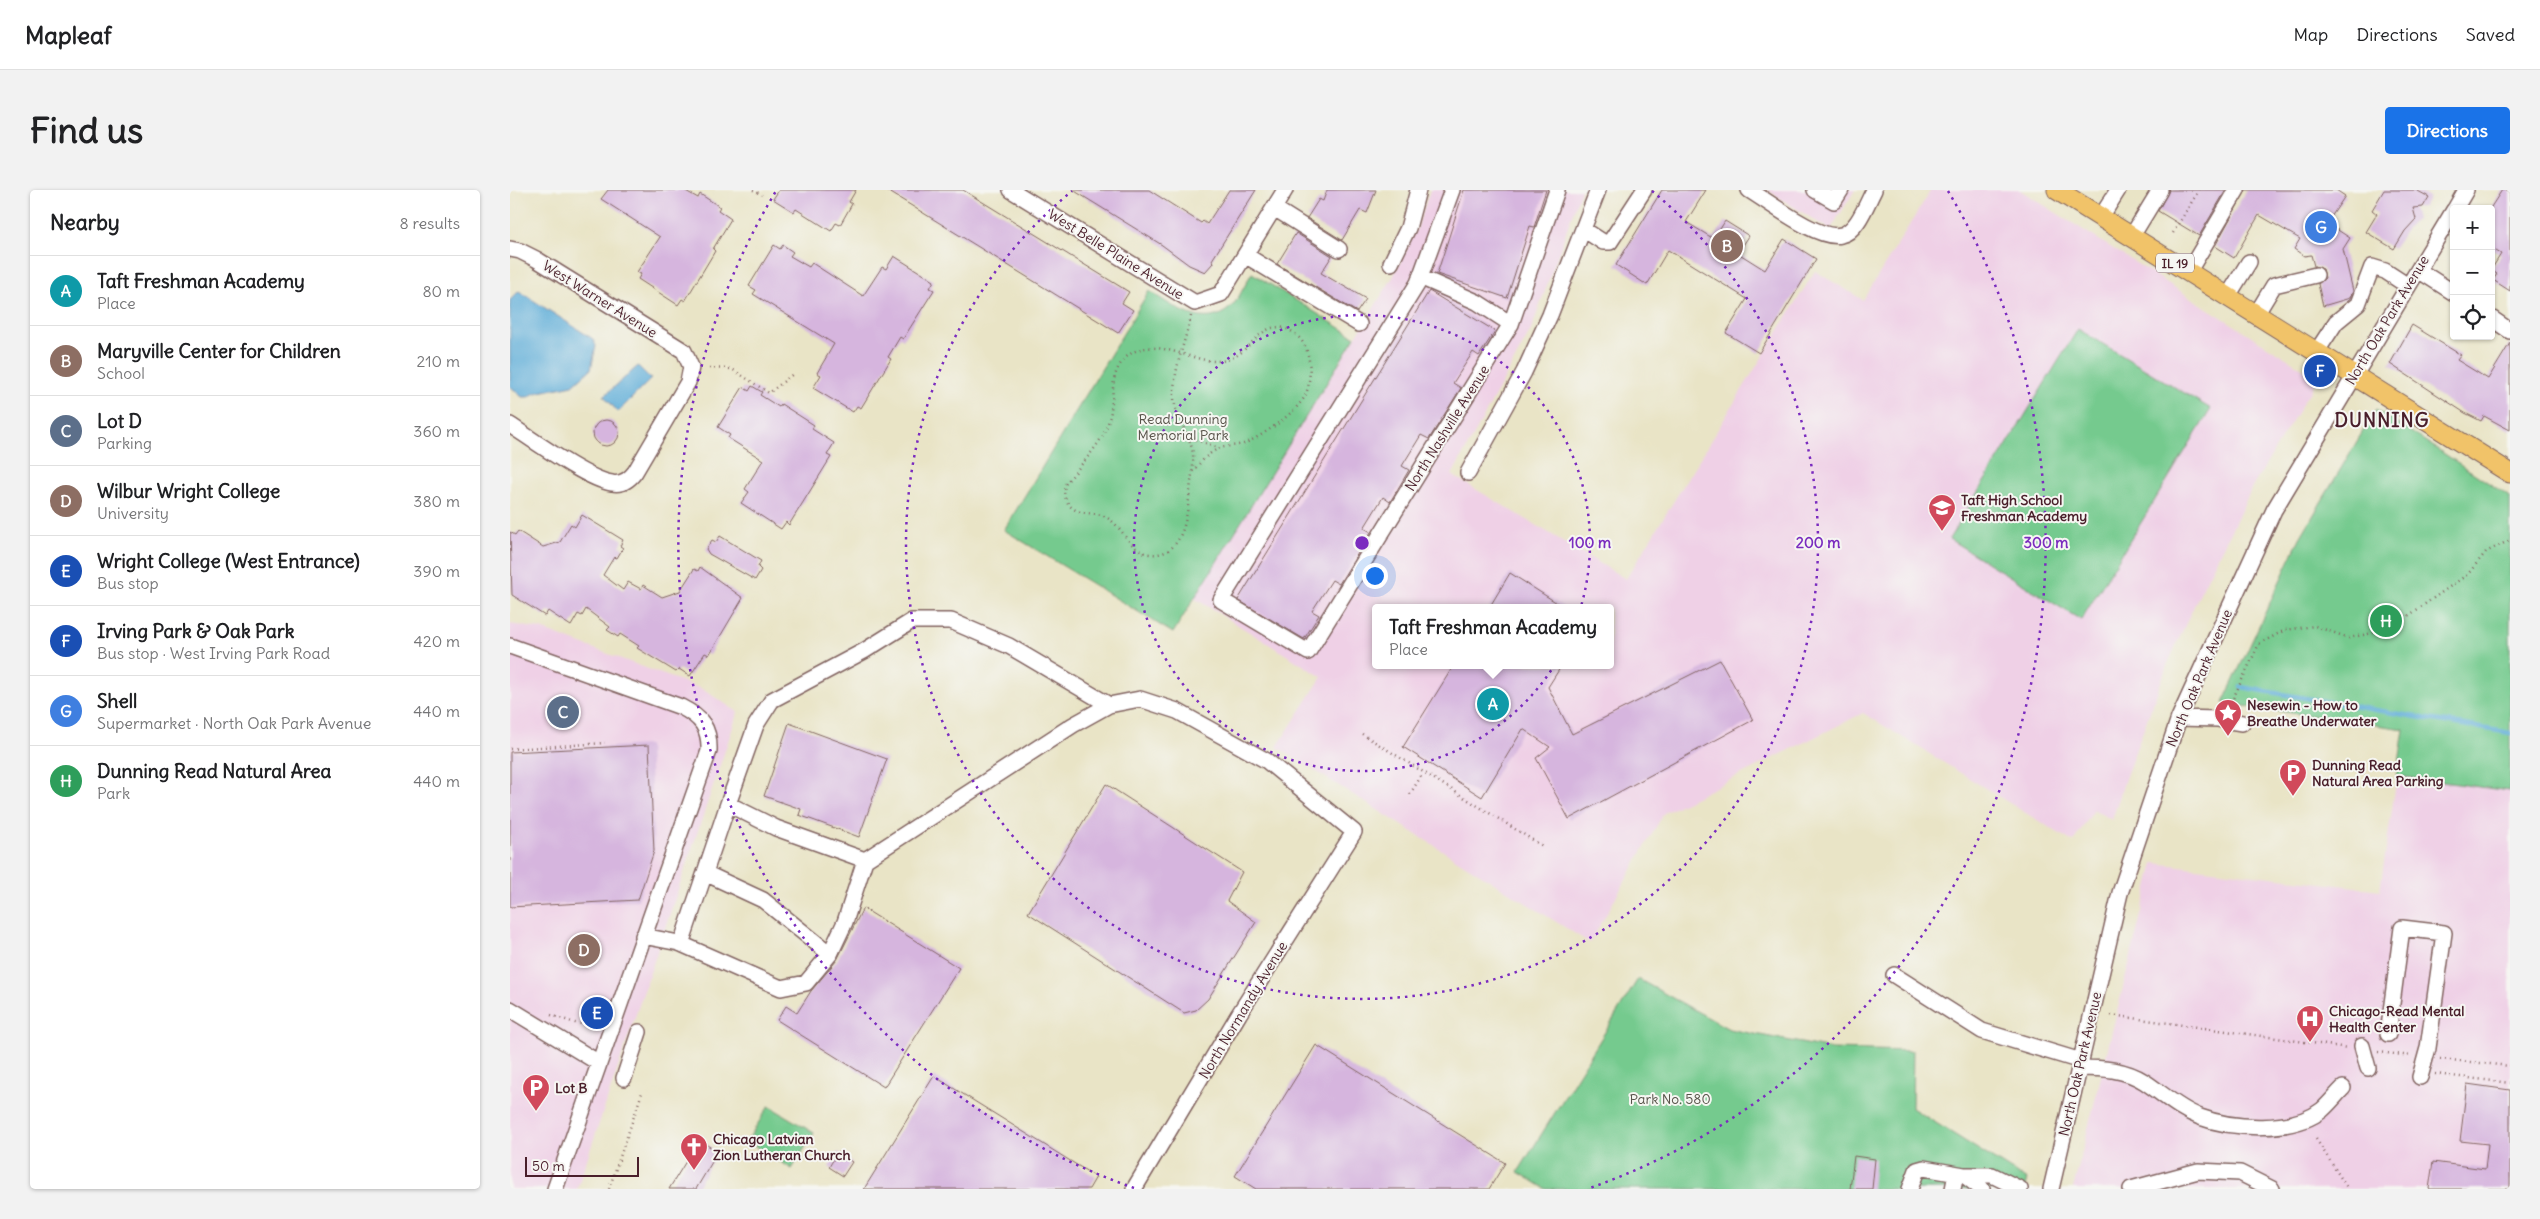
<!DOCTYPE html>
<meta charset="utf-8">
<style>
:root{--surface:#fff;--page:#f2f2f2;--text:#202124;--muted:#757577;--line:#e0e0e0;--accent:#1a73e8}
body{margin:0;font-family:Delius,sans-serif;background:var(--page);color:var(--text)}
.controls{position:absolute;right:15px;top:15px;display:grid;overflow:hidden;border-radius:5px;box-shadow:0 1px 4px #0004}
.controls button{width:45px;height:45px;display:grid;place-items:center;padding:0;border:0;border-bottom:1px solid var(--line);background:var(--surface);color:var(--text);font:25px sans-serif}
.scale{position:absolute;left:15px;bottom:12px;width:114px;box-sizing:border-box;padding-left:5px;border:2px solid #4a1f2b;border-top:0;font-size:14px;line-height:18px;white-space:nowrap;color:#4a1f2b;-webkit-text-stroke:4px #f6f6f2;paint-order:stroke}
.you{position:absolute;left:864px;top:385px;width:18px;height:18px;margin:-12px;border:4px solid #fff;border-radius:50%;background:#1a73e8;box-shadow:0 0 0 8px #1a73e833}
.badge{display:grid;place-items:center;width:32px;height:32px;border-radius:50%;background:var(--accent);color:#fff;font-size:16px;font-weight:700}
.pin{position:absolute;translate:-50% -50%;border:2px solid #fff;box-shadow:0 1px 5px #0006}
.popup{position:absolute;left:862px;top:414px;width:242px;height:65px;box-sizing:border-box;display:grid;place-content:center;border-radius:5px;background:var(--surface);filter:drop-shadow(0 1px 4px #0005);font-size:16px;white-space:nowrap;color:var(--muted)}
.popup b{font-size:19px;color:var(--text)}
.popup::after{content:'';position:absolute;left:50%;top:100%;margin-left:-10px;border:10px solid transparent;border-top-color:var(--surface)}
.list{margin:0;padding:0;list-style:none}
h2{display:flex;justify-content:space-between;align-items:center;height:65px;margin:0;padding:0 20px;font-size:21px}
h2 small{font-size:16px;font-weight:400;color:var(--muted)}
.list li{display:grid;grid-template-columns:32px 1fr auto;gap:15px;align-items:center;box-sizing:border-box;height:70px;padding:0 20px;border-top:1px solid var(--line)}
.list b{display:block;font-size:19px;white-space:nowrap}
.list p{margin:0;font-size:16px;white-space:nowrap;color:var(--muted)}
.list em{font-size:16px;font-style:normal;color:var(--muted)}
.icon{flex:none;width:28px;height:28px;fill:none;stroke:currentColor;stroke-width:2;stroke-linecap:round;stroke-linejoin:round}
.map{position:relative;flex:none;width:2000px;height:999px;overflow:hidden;border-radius:5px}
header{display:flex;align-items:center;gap:30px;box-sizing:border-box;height:70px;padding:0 25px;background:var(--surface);border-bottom:1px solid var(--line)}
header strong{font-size:24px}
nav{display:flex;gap:28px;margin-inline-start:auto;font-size:18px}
.intro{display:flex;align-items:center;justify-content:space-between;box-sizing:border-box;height:120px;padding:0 30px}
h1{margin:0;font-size:35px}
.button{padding:12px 22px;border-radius:5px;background:var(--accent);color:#fff;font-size:18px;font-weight:700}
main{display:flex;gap:30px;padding:0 30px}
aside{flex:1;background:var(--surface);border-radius:5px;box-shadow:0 1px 4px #0004}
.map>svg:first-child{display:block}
.built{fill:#efd0e6;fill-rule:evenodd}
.green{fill:#74ca8e;stroke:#5f745c}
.water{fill:#5eadd8;stroke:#546682}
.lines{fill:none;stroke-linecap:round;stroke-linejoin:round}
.stream{stroke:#5eadd8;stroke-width:4.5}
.building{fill:#d6b5de}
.minor-casing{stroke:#826461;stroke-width:18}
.major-casing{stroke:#826461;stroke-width:21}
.path{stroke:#826461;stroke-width:2.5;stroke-dasharray:1 4;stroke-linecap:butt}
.minor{stroke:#fff;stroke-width:15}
.major{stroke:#f1c369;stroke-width:19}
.ring{fill:none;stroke:#7b2cbf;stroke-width:2.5;stroke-dasharray:2.5 5}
.labels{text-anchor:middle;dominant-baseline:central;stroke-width:4;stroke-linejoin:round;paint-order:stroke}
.shield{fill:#f6f6f2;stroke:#7e6067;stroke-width:1}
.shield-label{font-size:12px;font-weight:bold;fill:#4a1f2b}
.street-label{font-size:14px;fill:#4a1f2b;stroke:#f6f6f2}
.park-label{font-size:14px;fill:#575249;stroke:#f6f6f2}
.poi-label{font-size:14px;font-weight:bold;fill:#4a1f2b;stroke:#f6f6f2;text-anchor:start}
.district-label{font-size:19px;font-weight:bold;letter-spacing:1px;fill:#4a1f2b;stroke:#f6f6f2}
.centre{fill:#7b2cbf;stroke:#f6f6f2;stroke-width:2.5}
.ring-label{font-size:15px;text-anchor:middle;font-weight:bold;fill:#7b2cbf;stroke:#f6f6f2;stroke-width:4;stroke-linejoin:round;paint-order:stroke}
</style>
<header>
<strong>Mapleaf</strong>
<nav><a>Map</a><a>Directions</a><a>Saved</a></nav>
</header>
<div class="intro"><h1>Find us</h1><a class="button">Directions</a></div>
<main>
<aside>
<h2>Nearby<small>8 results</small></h2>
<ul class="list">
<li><span class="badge" style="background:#0f9aa8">A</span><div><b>Taft Freshman Academy</b><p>Place</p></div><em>80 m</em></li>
<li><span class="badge" style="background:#8d6e63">B</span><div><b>Maryville Center for Children</b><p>School</p></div><em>210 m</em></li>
<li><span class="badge" style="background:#5c6f8a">C</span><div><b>Lot D</b><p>Parking</p></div><em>360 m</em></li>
<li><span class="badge" style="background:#8d6e63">D</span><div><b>Wilbur Wright College</b><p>University</p></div><em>380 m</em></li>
<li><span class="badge" style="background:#1a4fb4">E</span><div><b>Wright College (West Entrance)</b><p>Bus stop</p></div><em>390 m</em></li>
<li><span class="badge" style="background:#1a4fb4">F</span><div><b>Irving Park &amp; Oak Park</b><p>Bus stop · West Irving Park Road</p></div><em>420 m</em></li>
<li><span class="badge" style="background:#3f7fe0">G</span><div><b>Shell</b><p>Supermarket · North Oak Park Avenue</p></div><em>440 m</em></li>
<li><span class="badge" style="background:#2e9e5b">H</span><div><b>Dunning Read Natural Area</b><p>Park</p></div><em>440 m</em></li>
</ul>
</aside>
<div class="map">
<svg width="2000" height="999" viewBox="0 0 2000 999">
<rect width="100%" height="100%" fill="#f6f6f2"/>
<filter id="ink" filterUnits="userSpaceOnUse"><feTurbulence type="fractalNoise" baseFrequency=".02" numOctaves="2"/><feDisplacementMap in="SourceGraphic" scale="10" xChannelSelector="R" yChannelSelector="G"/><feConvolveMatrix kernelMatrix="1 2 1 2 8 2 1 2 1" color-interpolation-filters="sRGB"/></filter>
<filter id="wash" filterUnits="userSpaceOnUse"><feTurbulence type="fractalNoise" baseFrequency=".0096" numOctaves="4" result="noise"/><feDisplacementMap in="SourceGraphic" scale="20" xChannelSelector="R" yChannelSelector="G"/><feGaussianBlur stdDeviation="1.12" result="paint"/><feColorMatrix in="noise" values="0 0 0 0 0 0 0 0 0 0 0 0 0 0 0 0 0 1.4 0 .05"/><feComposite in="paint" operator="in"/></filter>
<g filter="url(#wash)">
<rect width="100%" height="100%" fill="#e9e4c6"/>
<path class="built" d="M920,0H1071L1021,140L942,285L1116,389L1305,81L1353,110L1421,0H1510L1808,188L1743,296L1689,405L1658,473L1616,586L1602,630L1584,620L1563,652L1353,523L1154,623L1080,753L767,557L812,487L684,408L883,87L907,38ZM866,418H1100V475H866Z
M1257,0H1345L1320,40Z
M0,434L31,439L192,499L228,522L67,999H0Z
M1887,586L2000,601V999H1563L1644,673L1870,700Z"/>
<path class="green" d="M742,83L845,147L663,443L494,340L639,101C663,116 694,142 721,117C729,109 735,94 742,83Z
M1568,139L1701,219L1571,430L1439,349Z
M1866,219L2000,307V601L1887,586L1894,539L1713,513L1790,348Z
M1128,789L1219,839L1322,859L1403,861L1402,918L1517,990L1514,999H1036L1008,982Z
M259,916L304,943L282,979L237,951Z"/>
<path class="water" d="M9,101L83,149L86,156L81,179L63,195L25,203L18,207H12L0,196V110Z
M128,176L141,189L108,222L94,206Z"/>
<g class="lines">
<path class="stream" d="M1731,497L2000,543"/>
</g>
<g id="blocks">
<path class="building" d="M98,0H174L188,8L190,4L210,17L208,20L221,29L203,59L205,61L175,111L172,109L168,115L128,89L131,84L127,82L150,47L91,9Z
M269,0H346L339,12L342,14L330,35L326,33L321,41L286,19L284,22L263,9Z
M376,0H453L619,102L612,113L623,120L608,143Z
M563,0H639L691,33L693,31L697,34L719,0H746L702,70L703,73L695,82L679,75L652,55Z
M817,0H866L857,23L850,20L832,50L797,28L809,9L813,11Z
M954,0H1036L1024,37L1020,36L997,108L927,84Z
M1152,0H1196L1176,32L1204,49L1215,31L1239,46L1228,63L1255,80L1274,49L1306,69L1249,163L1216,143L1237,109L1158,60L1137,95L1106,75Z
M1659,0H1716L1689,46L1648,21Z
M1736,0H1826L1835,6L1817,33L1840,48L1833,59L1843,101L1840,108L1813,116L1808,94L1815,88L1813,79L1804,76L1801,65L1794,66L1784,59L1790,49L1749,25L1724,68L1705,56Z
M1874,0H1906L1919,7L1913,17L1903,18L1906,29L1895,41L1884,59L1856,42L1867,24L1862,20Z
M1992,0H2000V101L1983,90L1987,84L1981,80L1991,64L1981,58V17Z
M786,43L822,66L811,83L856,109L847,122L767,74Z
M264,55L270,59L273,55L283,62L280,66L299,77L302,73L353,106L372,77L376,79L384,66L424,91L420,98L424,100L393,149L390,147L378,167L381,169L351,218L347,216L343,222L303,198L311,185L307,183L324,154L243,104L246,100L239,96Z
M919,101L985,141L969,166L963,162L943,193L951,198L919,249L911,245L892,276L899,280L880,312L873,307L854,338L861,342L829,394L822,390L802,421L809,425L794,449L728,410Z
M1902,135L1951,165L1947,170L1978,189L2000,153V240L1974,226L1971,231L1955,223L1880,174Z
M242,196L252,202L250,205L269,217L271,214L304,235L302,239L324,253L317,265L321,267L279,335L276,332L271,339L231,313L239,302L235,299L253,270L218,248L220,245L208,237L233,197L239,201Z
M83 243a13 13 0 1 1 26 0a13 13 0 1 1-26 0Z
M72,325L113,350L110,356L113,358L107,368L104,367L93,385L113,400L118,392L131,399L133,395L152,407L170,401L184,379L188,381L190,377L233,408L199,465L195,463L180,486L169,479L166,482L127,458L129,456L110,444L108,447L97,440L100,437L76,419L72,426L68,424L61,436L38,421L35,426L2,405L0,342L5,345L8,341L33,357L50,352L61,334L65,337Z
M210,346L251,371L248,377L251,380L245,390L199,364L196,359L202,350L206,352Z
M1000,383L1055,418H979Z
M1210,470L1243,530L1059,629L1026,568L1040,557L1013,539L972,607L893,557L944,475H1052L1038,497L1062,544Z
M279,533L377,569L349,647L289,625L291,619L254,606Z
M139,555L144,661L128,710L0,717V562Z
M596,594L732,682L717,711L746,732L698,809L686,820L674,823L518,723Z
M353,718L449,778L374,897L267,830L276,816L287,823L301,801L327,770Z
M806,855L995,973L979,999H746L725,986Z
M424,886L586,987L579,999H354Z
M1957,894L2000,900V999H1919L1923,972L1975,979L1978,954L1950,951Z
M189,950L208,962L186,999H159Z
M328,962L342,972L333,986L319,977Z
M1344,966L1365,969L1362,999H1340Z"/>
</g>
</g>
<g filter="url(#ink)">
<use href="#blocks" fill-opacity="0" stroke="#826461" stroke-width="1"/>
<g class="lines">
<defs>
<path id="minor" d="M501,0L685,113L711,104L775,0
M942,0L908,93L711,410L798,462L1001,134L1047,0
M1239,0C1259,12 1309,51 1331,45C1347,42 1357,13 1364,0
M1305,0L1324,11L1331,0
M764,18L829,59
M1945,19L1956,0
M1591,27L1608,0
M1073,39L1093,52H1100L1134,0
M1622,46L1650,0
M0,59L10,61L26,69L174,161L181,177L178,192L125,282C119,290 112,295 102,293C78,290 23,250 0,235
M735,65L849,134
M881,73L898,38L908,0
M1908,80L1944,103
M1679,81L1727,0
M910,87L967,112L1001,134
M1718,106L1739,72
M1747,123L1764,95L1806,85
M1981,128L2000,141
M1807,161L1826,132L1848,114L1862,77L1875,81L1898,96
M958,283L1014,182L1040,125L1088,0
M0,456L171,517C191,527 200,538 199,561L45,999
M1669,528L1708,529L1732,533
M218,614L246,535L262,510L354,461L402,431H441L499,456L599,515
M195,683L253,710L320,764
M133,746L169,753L271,798L296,793L320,764L335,732L355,670
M171,754L218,614L266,638L355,670L563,535L599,515L630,509L667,521L757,571L844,642L729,824L624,999
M1384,785L1472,841L1571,871
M0,819L89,873
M1878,844L1892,738L1934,743L1918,858L1910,887
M1852,856L1858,878
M1569,878C1592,878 1615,879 1635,892C1653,904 1669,919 1690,927C1722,939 1783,943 1812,920C1819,914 1826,905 1833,898
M114,888L129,842
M1400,999L1407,980L1414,978L1454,985
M1443,999L1446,984
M1472,999L1454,985H1482L1510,999
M1541,999L1610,703L1669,528L1764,320L1944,20
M1621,999L1688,981L1730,983L1762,999"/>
<path id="major" d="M1547,0L2000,283"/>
</defs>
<use href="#minor" class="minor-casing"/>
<use href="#major" class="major-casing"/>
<path class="path" d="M243,0L252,5
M1663,43L1689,0
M681,126C675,152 663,181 664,207C665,229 680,243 683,264C684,276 681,289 680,301C677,324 674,367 641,364C618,363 613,332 591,325C584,323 576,324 568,321C558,318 552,305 555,295C557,290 564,285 567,280C581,263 595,248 600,226C604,209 600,186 612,172C637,140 677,172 708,171C732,171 739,150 757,140C775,130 795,148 798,165C801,177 800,196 795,206C786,223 750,248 733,254C725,256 717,256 710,258C699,262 689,274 682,282
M199,178L222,179L259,203L283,184
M678,243L687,250L709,258
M1719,517L1749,454L1775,440L1805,436L1839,448L1867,442L1885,435L1958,384L1976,362L2000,350
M852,544L1034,657
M0,559L95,553
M900,604L913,583
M41,825L65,833L86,836
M1601,825L1838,858
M1868,862L1902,866
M1930,869L2000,876
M1925,884L2000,893
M1806,949L1838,999
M99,999L133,900"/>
<use href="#minor" class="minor"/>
<use href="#major" class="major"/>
</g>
</g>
<g class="ring">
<circle cx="852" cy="353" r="228"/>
<path d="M1142 1A456 456 0 1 1 562 1"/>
<path d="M624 998A684 684 0 0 1 266 1M1438 1A684 684 0 0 1 1080 998"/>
</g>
<defs>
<symbol id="school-pin" viewBox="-11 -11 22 30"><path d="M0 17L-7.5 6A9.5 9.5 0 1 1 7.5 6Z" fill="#d1495b" stroke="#f6f6f2"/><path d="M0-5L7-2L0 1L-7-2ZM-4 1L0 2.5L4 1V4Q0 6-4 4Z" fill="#fff"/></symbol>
<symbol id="sight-pin" viewBox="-11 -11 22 30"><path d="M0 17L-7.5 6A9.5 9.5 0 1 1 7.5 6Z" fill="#d1495b" stroke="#f6f6f2"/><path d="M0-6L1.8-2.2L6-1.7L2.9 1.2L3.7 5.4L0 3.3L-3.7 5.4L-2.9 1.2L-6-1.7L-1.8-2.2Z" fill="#fff"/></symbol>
<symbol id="parking-pin" viewBox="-11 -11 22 30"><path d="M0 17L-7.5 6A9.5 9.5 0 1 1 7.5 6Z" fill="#d1495b" stroke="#f6f6f2"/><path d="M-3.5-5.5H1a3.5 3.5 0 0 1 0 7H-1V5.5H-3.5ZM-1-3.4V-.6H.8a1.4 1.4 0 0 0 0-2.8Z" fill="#fff"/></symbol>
<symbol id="hospital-pin" viewBox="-11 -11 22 30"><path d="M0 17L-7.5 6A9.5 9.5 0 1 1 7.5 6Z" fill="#d1495b" stroke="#f6f6f2"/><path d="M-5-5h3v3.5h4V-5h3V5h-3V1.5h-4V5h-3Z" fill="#fff"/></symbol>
<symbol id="church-pin" viewBox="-11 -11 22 30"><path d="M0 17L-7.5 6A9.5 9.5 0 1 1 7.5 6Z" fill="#d1495b" stroke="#f6f6f2"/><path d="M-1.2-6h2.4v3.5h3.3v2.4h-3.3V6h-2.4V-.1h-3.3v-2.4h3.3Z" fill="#fff"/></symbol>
</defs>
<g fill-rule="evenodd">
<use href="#school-pin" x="1416" y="302" width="32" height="43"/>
<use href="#sight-pin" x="1702" y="507" width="32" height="43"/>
<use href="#parking-pin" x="1767" y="567" width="32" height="43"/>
<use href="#hospital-pin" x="1784" y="813" width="32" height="43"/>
<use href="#parking-pin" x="10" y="882" width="32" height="43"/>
<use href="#church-pin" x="168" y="941" width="32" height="43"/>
</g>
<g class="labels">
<rect class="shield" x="1646" y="63.5" width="38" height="19" rx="4"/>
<g class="shield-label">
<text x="1665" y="73">IL 19</text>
</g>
<g class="street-label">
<text transform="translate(606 64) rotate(32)">West Belle Plaine Avenue</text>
<text transform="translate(90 109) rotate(32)">West Warner Avenue</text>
<text transform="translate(1877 130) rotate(-59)">North Oak Park Avenue</text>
<text transform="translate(937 238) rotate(-58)">North Nashville Avenue</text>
<text transform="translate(1689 488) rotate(-67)">North Oak Park Avenue</text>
<text transform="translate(733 820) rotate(-59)">North Normandy Avenue</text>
<text transform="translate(1570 874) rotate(-77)">North Oak Park Avenue</text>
</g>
<g class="park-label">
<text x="673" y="229">Read Dunning<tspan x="673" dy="16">Memorial Park</tspan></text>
<text x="1160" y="909">Park No. 580</text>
</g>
<g class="poi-label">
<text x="1451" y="310">Taft High School<tspan x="1451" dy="16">Freshman Academy</tspan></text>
<text x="1737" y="515">Nesewin - How to<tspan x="1737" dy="16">Breathe Underwater</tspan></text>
<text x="1802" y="575">Dunning Read<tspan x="1802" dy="16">Natural Area Parking</tspan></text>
<text x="1819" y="821">Chicago-Read Mental<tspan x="1819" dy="16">Health Center</tspan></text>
<text x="45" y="898">Lot B</text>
<text x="203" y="949">Chicago Latvian<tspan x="203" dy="16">Zion Lutheran Church</tspan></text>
</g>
<g class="district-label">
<text x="1872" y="230">DUNNING</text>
</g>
</g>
<circle cx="852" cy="353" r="8" class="centre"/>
<g class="ring-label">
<text x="1080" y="358">100 m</text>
<text x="1308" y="358">200 m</text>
<text x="1536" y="358">300 m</text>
</g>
</svg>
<div class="controls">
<button>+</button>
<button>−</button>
<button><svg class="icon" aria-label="locate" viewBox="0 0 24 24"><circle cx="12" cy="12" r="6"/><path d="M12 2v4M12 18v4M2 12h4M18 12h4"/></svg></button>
</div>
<div class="scale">50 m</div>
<div class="you"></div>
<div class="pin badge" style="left:983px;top:514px;background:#0f9aa8">A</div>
<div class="popup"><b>Taft Freshman Academy</b>Place</div>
<div class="pin badge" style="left:1217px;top:56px;background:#8d6e63">B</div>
<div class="pin badge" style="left:53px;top:522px;background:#5c6f8a">C</div>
<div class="pin badge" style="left:74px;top:760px;background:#8d6e63">D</div>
<div class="pin badge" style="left:87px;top:823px;background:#1a4fb4">E</div>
<div class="pin badge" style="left:1810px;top:181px;background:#1a4fb4">F</div>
<div class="pin badge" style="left:1811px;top:37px;background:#3f7fe0">G</div>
<div class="pin badge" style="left:1876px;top:431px;background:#2e9e5b">H</div>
</div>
</main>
